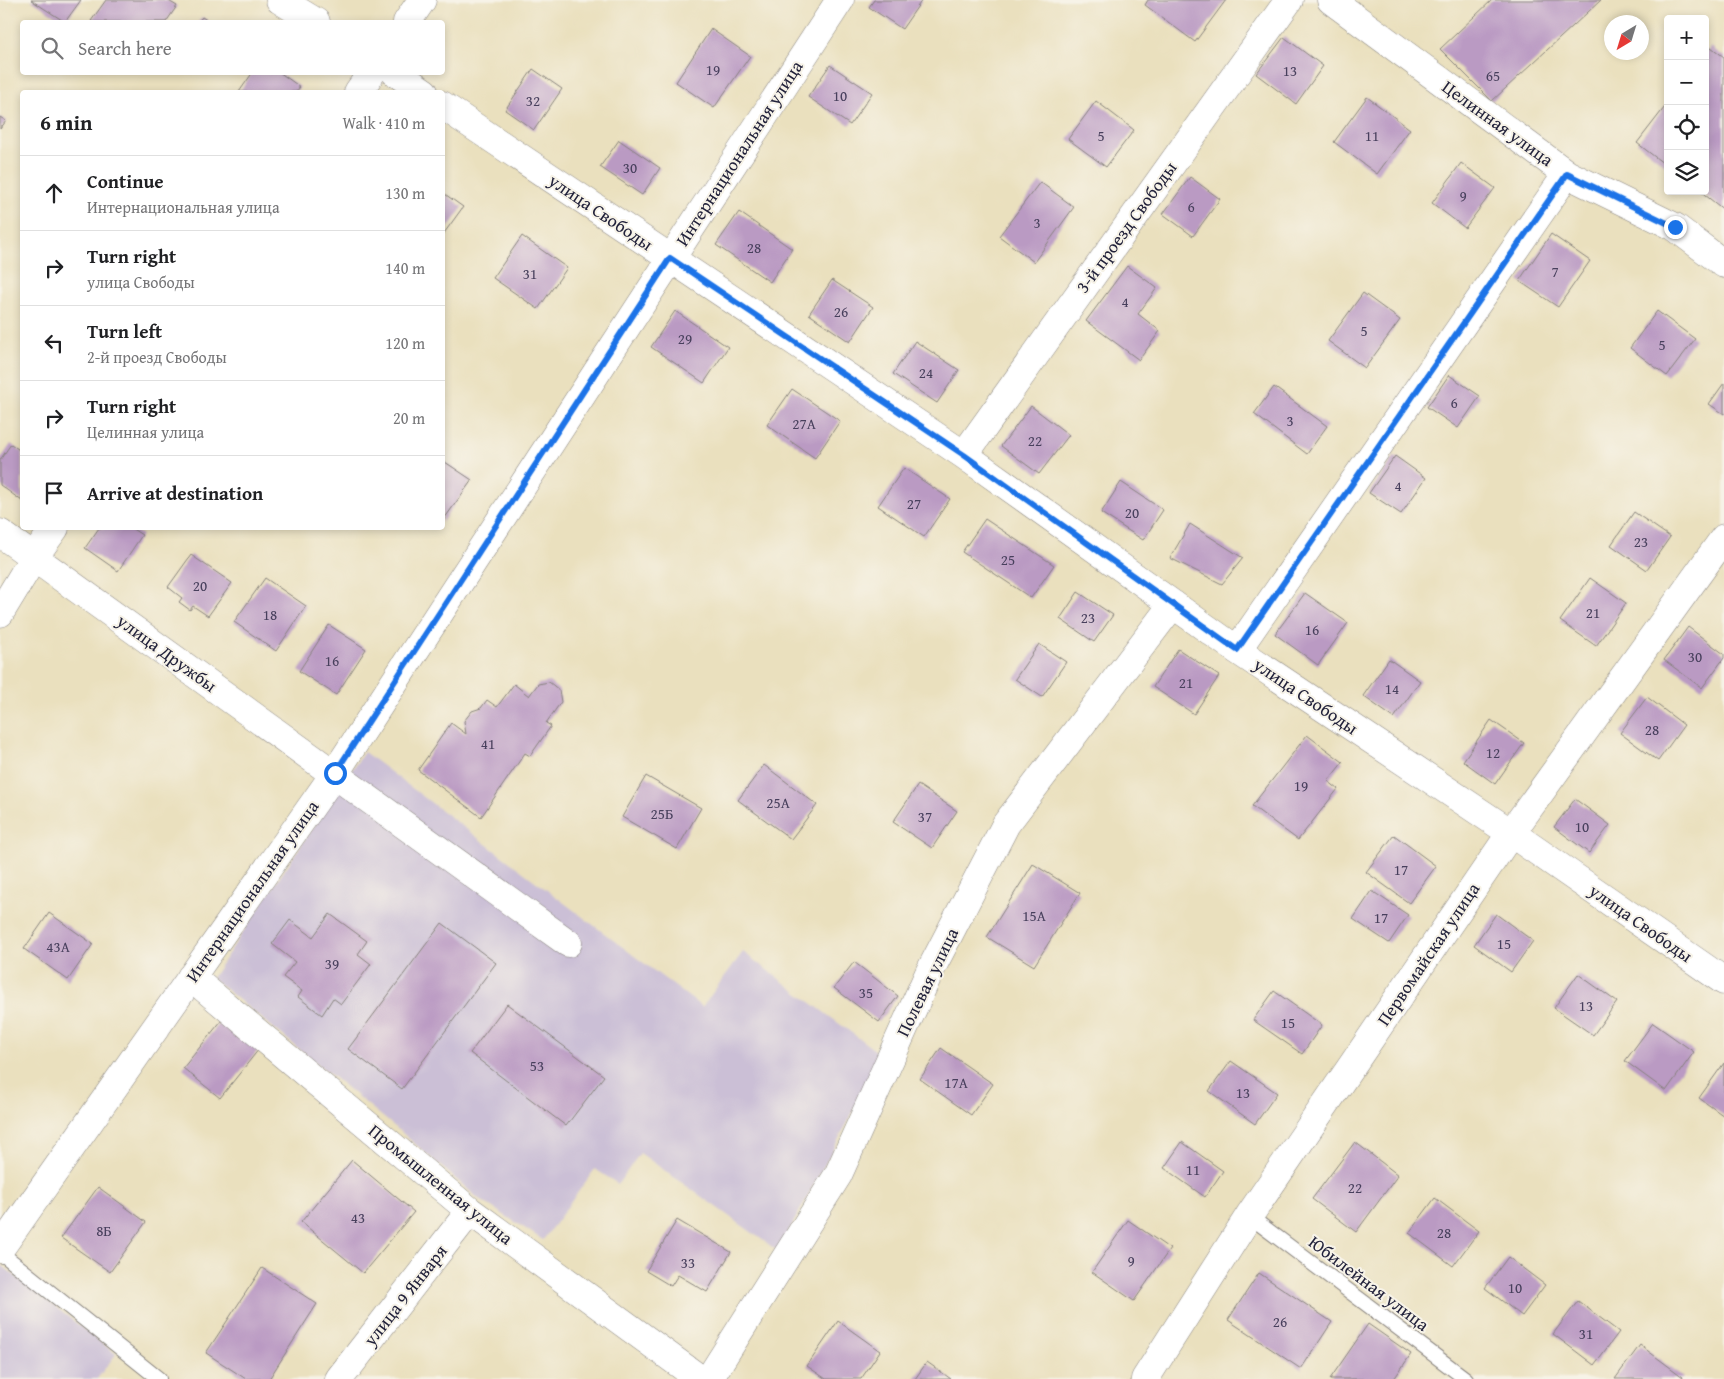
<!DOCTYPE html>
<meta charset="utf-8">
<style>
:root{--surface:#fff;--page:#f6f6f6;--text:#202124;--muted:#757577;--line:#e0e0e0}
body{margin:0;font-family:"Gentium Book Plus",serif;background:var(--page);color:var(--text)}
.controls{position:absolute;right:15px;top:15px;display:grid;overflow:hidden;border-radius:5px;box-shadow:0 2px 8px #0003}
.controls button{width:45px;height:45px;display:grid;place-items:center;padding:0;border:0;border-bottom:1px solid var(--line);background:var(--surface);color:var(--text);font:25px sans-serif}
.compass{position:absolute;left:1604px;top:15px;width:45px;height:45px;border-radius:50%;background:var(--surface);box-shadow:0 2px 8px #0003;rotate:218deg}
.stop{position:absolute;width:15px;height:15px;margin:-11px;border:4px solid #1a73e8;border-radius:50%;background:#fff}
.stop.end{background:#1a73e8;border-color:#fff;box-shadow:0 1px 5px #0008}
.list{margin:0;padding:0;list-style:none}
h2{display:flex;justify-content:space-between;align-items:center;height:65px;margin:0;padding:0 20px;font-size:21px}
h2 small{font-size:16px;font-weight:400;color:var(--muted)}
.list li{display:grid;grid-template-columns:32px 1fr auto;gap:15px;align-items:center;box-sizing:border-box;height:75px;padding:0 20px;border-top:1px solid var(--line)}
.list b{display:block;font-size:19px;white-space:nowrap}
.list p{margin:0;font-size:16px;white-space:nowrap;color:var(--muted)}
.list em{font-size:16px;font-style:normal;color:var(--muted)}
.icon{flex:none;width:28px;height:28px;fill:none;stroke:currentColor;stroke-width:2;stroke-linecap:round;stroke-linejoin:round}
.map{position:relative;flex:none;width:1724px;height:1379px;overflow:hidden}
.search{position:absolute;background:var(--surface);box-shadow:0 2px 8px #0003;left:20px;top:20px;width:425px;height:55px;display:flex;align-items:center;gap:12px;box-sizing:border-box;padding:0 18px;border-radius:5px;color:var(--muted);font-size:19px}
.panel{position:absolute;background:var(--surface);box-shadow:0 2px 8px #0003;left:20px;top:90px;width:425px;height:440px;border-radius:5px}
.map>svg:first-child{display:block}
.industrial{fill:#cbbfd6}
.building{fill:#ba9ac3}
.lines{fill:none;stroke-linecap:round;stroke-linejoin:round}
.lane-casing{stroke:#86817c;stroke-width:16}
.street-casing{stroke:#86817c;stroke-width:29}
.lane{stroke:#fff;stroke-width:14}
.street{stroke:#fff;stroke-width:28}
.route{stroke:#1a73e8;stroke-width:6}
.labels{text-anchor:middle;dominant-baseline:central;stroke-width:4;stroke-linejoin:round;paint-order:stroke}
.number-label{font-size:15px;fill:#48405d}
.street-label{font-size:18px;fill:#22223b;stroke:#f7f3e8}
</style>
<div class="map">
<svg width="1724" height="1379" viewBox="0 0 1724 1379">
<rect width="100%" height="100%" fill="#f7f3e8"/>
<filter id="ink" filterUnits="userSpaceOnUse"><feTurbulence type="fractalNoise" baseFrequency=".02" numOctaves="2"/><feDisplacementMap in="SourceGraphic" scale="10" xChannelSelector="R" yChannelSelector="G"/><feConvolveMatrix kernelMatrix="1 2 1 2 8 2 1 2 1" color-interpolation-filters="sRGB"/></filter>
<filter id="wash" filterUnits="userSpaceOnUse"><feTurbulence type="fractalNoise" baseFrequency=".0096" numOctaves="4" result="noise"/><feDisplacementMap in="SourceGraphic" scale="20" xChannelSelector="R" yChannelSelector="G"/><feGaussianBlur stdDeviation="1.12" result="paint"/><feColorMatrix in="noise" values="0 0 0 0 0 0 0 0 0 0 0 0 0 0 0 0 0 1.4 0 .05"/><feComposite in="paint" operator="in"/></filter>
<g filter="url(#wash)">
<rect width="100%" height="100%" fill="#eae0be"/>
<path class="industrial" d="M364,752L702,1007L743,952L880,1054L849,1120L778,1251L640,1153L618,1184L595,1169L543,1240L479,1199L400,1131L212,978Z
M0,1264L116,1354L97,1379H0Z"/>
<g id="blocks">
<path class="building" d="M31,0H81L65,22Z
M106,0H167L177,6L166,22H93L91,21Z
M874,0H922L902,29L869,7Z
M1148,0H1226L1195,42L1145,5Z
M1492,0H1601L1492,101L1440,49Z
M202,17L210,22H198Z
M711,29L750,56L714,108L676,82Z
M1284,37L1323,66L1296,104L1256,74Z
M1711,47L1724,57V210L1700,191H1705V54Z
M830,65L872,93L850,125L808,97Z
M533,69L562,89L534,130L505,110Z
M253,72H279L300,87L296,92H239Z
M1367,97L1410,129L1377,174L1334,142Z
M1096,101L1134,130L1106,167L1068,139Z
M1668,103V167L1637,143Z
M0,117L6,121L0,129Z
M619,140L660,168L642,195L600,167Z
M1461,163L1495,188L1465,228L1432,203Z
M1190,177L1220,199L1193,236L1163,214Z
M1040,182L1074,207L1034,262L999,236Z
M442,192L463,207L442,236Z
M739,212L792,249L770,282L716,245Z
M1551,234L1590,261L1558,307L1519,281Z
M522,236L567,268L538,309L493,278Z
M1127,266L1157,288L1138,314L1160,331L1139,360L1086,321Z
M832,280L873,307L850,342L809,314Z
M1363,293L1400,320L1365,368L1328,341Z
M675,311L728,347L704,383L651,347Z
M1657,311L1695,339L1667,376L1630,348Z
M915,341L959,370L937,403L893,374Z
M1449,375L1480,396L1458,428L1427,407Z
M1724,383V414L1709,404Z
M1274,387L1327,426L1307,454L1254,414Z
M792,389L840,421L815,458L767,425Z
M1031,406L1069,435L1039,474L1001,446Z
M11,444L22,452V501L0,485V460Z
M1395,456L1426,478L1401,514L1369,493Z
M442,460L472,480L442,522Z
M904,468L950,499L924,537L878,506Z
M1121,482L1163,510L1143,540L1101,513Z
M1634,512L1670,537L1647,570L1611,545Z
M985,519L1054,565L1031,598L962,552Z
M1190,524L1243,558L1222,584L1170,558Z
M99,528H131L142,535L118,571L85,548Z
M191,555L232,583L208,616L193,606L190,610L179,602L182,598L168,587Z
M265,578L306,606L276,651L234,622Z
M1590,578L1626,603L1596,646L1560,621Z
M1078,592L1113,615L1094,642L1060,619Z
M1305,593L1348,623L1318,665L1275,634Z
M329,625L366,649L336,695L299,671Z
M1688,627L1724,654V658L1702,688L1664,660Z
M1039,644L1066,662L1042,697L1015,679Z
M1178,649L1219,676L1194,714L1153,687Z
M1389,659L1420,681L1394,718L1363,696Z
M549,682L559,690L561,702L546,723L551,726L530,756L525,753L481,817L418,770L451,723L466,734L464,721L472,711L481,708L487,700L497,707L514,684L529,696L538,684Z
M1647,697L1684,725L1658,761L1620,733Z
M1491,720L1524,743L1495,784L1463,761Z
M1307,735L1343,762L1328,781L1338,789L1298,840L1252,806Z
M764,765L817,805L791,839L738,800Z
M646,776L701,808L677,849L622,817Z
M918,785L957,811L932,848L893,822Z
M1575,799L1610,825L1589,853L1554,827Z
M1394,835L1436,866L1409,903L1366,872Z
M1033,864L1080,893L1034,966L987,937Z
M1372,891L1408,915L1389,943L1353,919Z
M49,913L93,944L68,980L24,949Z
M330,914L367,941L358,954L371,964L341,1004L333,998L322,1015L298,997L302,991L283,977L295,962L272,944L290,920L313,937Z
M1496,914L1533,941L1511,972L1474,945Z
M442,923L496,963L402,1089L348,1049Z
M854,962L898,996L879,1022L834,988Z
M1578,974L1617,1002L1593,1035L1554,1008Z
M1274,991L1322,1025L1302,1054L1253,1020Z
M507,1004L604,1076L566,1126L470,1053Z
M222,1020L259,1049L220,1098L183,1068Z
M1653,1023L1694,1052L1666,1091L1625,1061Z
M941,1048L993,1084L971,1115L920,1079Z
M1231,1061L1277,1093L1255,1124L1209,1091Z
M1724,1063V1116L1699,1098Z
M1182,1142L1223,1171L1205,1197L1164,1168Z
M1355,1142L1398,1175L1356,1232L1312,1199Z
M352,1160L414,1212L363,1273L301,1222Z
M98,1187L146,1222L110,1272L61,1238Z
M1435,1198L1479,1231L1453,1266L1409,1233Z
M677,1220L731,1252L707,1292L678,1275L671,1286L646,1271Z
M1128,1220L1170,1249L1134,1301L1092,1272Z
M1508,1257L1545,1285L1522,1316L1485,1288Z
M262,1268L317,1304L269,1379H246L206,1353Z
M1259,1273L1332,1322L1301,1369L1228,1320Z
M1578,1301L1619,1332L1594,1365L1553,1334Z
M838,1321L880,1351L861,1379H826L807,1366Z
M1368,1324L1411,1354L1394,1379H1330Z
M1640,1345L1683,1377L1682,1379H1615Z
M927,1362L951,1379H915Z"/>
</g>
</g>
<g filter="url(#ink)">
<use href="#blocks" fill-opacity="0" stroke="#86817c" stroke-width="1"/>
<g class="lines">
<defs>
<path id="lane" d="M1249,1216L1466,1379
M0,1252L159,1379"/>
<path id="street" d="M280,0L316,22
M1331,0L1567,174L1675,227L1724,264
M407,22L422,0
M395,72L424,92
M358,92L372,72
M442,105L964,455L1237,650L1511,833L1724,981
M964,455L1289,0
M0,533L568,943
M0,613L34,557L55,528
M1237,650L1567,174
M191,977L470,1211L700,1379
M0,1249L335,773L840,0
M339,1379L470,1211
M709,1379L838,1175L929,973L1006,824L1173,604
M1145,1379L1249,1216L1511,833L1724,538"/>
</defs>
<use href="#lane" class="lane-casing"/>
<use href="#street" class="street-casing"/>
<use href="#lane" class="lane"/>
<use href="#street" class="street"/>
</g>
</g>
<g class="lines" filter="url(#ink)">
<path class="route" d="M335,773L670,258L964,455L1237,650L1567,174L1675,227"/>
</g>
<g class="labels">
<g class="number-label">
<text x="713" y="69">19</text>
<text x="1290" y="70">13</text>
<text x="1493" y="75">65</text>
<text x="840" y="95">10</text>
<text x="533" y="100">32</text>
<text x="1101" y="135">5</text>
<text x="1372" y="135">11</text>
<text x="630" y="167">30</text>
<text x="1463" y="195">9</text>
<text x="1191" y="206">6</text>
<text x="1037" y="222">3</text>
<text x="754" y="247">28</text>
<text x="1555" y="271">7</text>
<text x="530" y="273">31</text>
<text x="1125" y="301">4</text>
<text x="841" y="311">26</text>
<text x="1364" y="330">5</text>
<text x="685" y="338">29</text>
<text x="1662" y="344">5</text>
<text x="926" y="372">24</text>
<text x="1454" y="402">6</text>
<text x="1290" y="420">3</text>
<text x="804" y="423">27А</text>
<text x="1035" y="440">22</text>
<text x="1398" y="485">4</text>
<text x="914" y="503">27</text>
<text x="1132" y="512">20</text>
<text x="1641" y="541">23</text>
<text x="1008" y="559">25</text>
<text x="200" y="585">20</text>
<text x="1593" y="612">21</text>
<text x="270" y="614">18</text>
<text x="1088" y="617">23</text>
<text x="1312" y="629">16</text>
<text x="1695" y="656">30</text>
<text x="332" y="660">16</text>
<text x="1186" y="682">21</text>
<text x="1392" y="688">14</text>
<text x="1652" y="729">28</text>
<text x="488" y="743">41</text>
<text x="1493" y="752">12</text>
<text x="1301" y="785">19</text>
<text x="778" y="802">25А</text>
<text x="662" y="813">25Б</text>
<text x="925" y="816">37</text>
<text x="1582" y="826">10</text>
<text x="1401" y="869">17</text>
<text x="1034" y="915">15А</text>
<text x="1381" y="917">17</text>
<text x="1504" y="943">15</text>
<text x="58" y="946">43А</text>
<text x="332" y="963">39</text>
<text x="866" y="992">35</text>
<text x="1586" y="1005">13</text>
<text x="1288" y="1022">15</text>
<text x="537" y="1065">53</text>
<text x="956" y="1082">17А</text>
<text x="1243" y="1092">13</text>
<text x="1193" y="1169">11</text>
<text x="1355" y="1187">22</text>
<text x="358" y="1217">43</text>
<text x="104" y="1230">8Б</text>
<text x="1444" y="1232">28</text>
<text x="1131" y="1260">9</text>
<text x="688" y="1262">33</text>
<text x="1515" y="1287">10</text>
<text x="1280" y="1321">26</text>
<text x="1586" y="1333">31</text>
</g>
<g class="street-label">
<text transform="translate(1498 123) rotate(36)">Целинная улица</text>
<text transform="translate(739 153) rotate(-57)">Интернациональная улица</text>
<text transform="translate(601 212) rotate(34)">улица Свободы</text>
<text transform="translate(1126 227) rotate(-54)">3-й проезд Свободы</text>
<text transform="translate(167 653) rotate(36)">улица Дружбы</text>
<text transform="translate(1306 696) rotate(34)">улица Свободы</text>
<text transform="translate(252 891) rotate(-55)">Интернациональная улица</text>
<text transform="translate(1641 923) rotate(35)">улица Свободы</text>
<text transform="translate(1428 954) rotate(-56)">Первомайская улица</text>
<text transform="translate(927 982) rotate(-64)">Полевая улица</text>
<text transform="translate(441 1184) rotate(39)">Промышленная улица</text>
<text transform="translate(1369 1283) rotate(37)">Юбилейная улица</text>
<text transform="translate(405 1295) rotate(-52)">улица 9 Января</text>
</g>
</g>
</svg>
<div class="controls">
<button>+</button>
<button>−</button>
<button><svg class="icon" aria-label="locate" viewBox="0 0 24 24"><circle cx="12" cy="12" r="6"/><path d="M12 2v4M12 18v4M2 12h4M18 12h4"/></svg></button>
<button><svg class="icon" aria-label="layers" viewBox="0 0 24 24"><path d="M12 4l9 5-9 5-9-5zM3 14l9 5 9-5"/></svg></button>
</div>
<svg class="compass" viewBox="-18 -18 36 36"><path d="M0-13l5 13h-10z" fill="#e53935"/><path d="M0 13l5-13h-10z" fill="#757577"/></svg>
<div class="stop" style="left:335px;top:773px"></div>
<div class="stop end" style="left:1675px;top:227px"></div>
<div class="search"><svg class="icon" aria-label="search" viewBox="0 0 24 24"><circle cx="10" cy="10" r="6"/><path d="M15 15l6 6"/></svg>Search here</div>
<section class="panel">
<h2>6 min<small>Walk · 410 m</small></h2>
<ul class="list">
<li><svg class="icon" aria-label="ahead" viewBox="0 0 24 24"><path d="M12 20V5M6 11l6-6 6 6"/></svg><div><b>Continue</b><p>Интернациональная улица</p></div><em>130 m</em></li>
<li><svg class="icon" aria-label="right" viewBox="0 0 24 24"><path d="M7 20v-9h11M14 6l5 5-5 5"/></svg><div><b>Turn right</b><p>улица Свободы</p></div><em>140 m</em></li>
<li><svg class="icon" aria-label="left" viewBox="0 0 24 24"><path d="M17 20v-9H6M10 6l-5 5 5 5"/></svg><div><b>Turn left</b><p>2-й проезд Свободы</p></div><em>120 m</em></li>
<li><svg class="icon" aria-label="right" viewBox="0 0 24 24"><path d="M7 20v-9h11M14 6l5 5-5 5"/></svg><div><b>Turn right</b><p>Целинная улица</p></div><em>20 m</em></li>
<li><svg class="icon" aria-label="arrive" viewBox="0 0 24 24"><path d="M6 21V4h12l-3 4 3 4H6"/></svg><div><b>Arrive at destination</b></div></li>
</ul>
</section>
</div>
